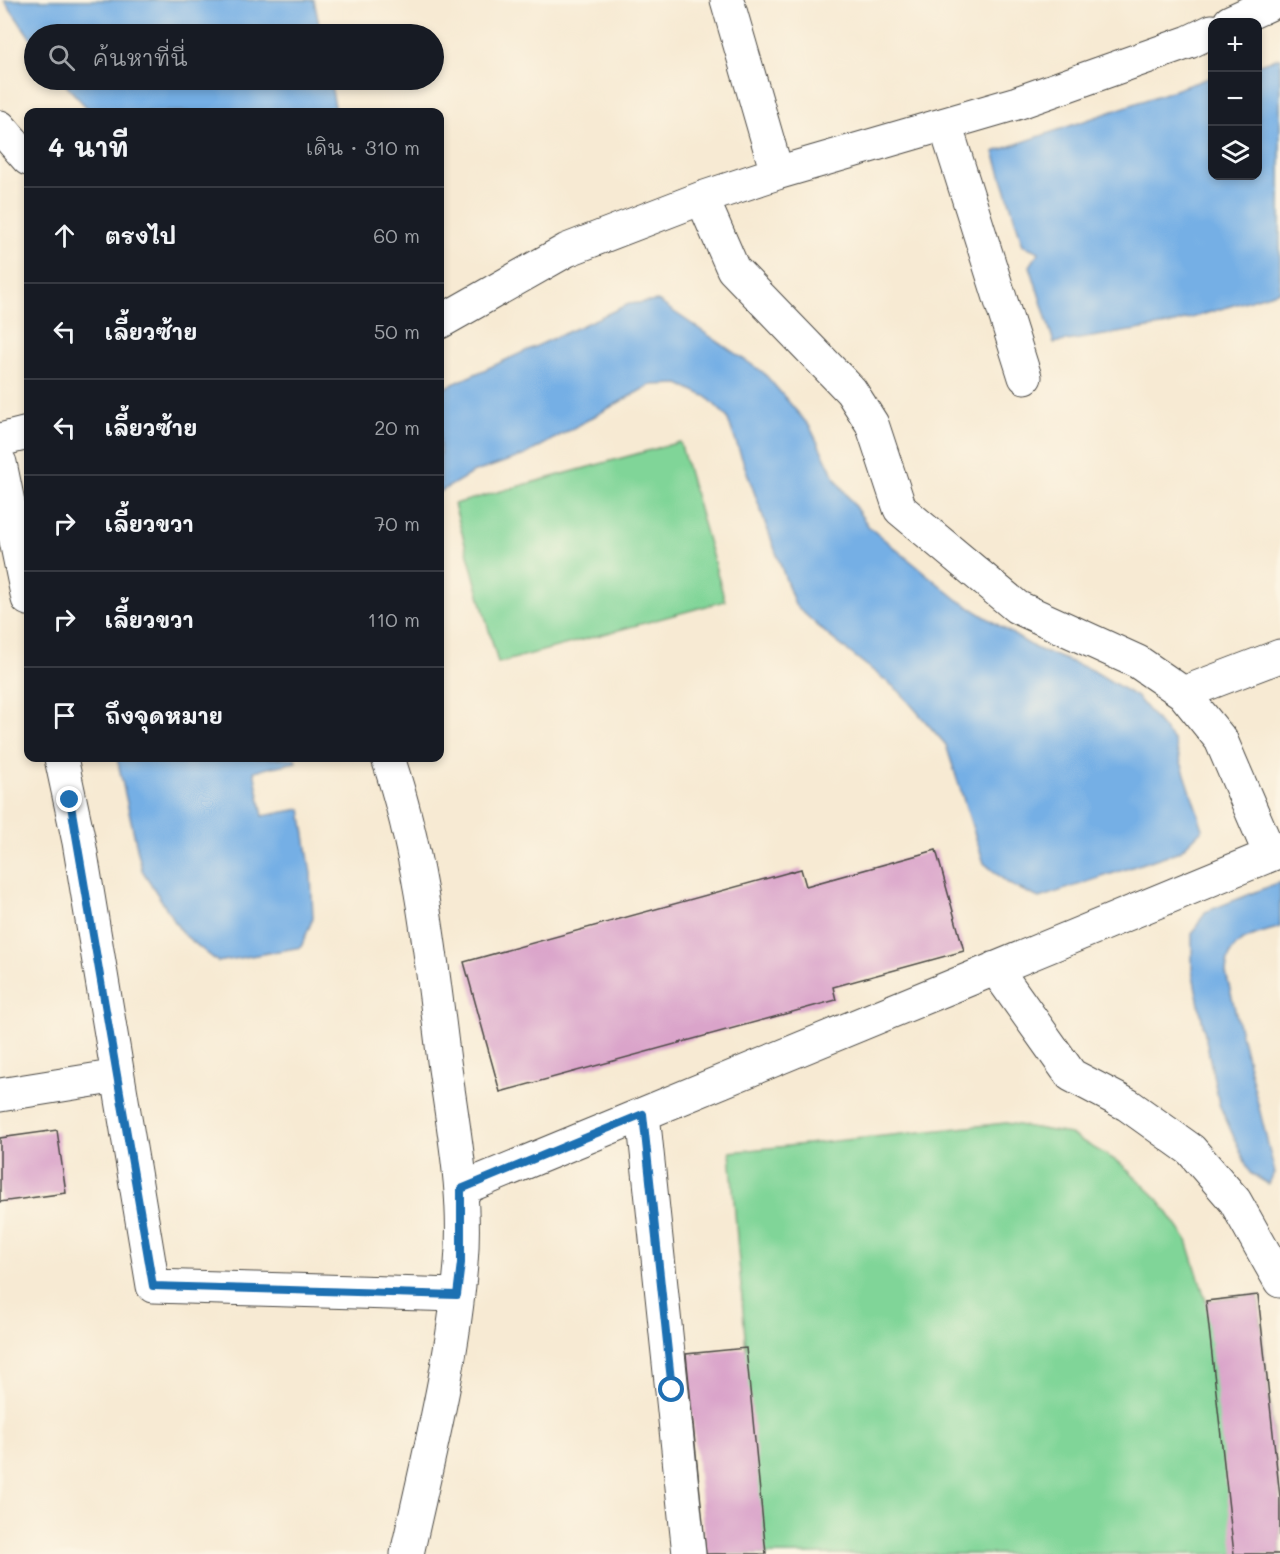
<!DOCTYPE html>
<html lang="th">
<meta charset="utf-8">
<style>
:root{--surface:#171b24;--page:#20242c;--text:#f1f3f6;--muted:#9ea1a6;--line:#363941}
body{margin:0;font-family:Mali,"Playpen Sans Thai",sans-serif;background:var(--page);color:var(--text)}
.controls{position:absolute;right:18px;top:18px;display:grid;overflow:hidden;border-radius:12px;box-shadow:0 3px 9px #0003}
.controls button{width:54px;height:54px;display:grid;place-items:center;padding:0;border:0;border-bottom:2px solid var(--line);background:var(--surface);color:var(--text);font:30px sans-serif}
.stop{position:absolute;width:18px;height:18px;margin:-14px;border:4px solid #1f6fb2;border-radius:50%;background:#fff}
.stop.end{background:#1f6fb2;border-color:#fff;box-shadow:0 2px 6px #0008}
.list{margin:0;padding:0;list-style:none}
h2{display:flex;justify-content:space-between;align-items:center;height:78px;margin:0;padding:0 24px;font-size:26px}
h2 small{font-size:20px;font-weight:400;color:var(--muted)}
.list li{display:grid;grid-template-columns:39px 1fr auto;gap:18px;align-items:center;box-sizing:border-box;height:96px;padding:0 24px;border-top:2px solid var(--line)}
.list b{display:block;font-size:22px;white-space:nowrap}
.list em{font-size:20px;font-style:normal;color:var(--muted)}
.icon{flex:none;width:33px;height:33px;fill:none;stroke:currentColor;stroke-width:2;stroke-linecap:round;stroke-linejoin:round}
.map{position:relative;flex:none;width:1280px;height:1554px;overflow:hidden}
.search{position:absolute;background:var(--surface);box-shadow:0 3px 9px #0003;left:24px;top:24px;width:420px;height:66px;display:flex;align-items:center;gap:15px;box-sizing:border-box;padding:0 21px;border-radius:33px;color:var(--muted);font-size:22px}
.panel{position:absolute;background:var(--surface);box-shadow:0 3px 9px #0003;left:24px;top:108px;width:420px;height:654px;border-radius:12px}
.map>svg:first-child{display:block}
.green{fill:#80d598;stroke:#568062;stroke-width:1.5}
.water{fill:#74afe5;stroke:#506d88;stroke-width:1.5}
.building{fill:#daa4ca}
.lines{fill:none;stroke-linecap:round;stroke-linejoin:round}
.minor-casing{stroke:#4a4844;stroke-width:35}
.minor{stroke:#fff;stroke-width:33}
.route{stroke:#1f6fb2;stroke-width:8}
</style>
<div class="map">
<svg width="1280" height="1554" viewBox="0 0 1280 1554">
<rect width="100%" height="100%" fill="#fcf5e5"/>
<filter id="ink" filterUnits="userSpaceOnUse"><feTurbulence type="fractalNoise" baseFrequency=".0167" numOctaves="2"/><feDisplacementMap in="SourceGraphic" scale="12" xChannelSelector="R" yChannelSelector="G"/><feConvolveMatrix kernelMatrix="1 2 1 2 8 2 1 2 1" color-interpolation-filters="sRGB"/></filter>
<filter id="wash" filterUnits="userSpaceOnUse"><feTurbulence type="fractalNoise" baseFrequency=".008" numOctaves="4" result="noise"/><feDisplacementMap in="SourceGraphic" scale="24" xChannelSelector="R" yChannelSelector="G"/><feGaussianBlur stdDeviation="1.35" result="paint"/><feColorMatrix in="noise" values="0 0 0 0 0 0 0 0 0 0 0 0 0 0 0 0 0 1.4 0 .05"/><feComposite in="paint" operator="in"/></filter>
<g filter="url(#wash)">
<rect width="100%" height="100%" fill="#f7ead3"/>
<path class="green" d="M680,442L725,601L498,663L454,504Z
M1006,1123L1070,1134L1120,1163L1158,1199L1187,1240L1206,1301L1258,1295L1280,1497V1554H706L746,1348L730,1152Z"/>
<path class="water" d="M4,0H314L321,34H34V43Z
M1280,58V291L1168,325L1054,343L1030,266L1039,252L1023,245L994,152L1212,77V176H1258V64Z
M61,80H330L336,112H91Z
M658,301L764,373L810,427L835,478L869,527L958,600L1035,648L1092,670L1137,697L1174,741L1203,829L1180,851L1039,898L1009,884L984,863L946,745L899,691L829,636L795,605L727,417L707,397L679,384L650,385L525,455L472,473L440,492V390L629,304Z
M117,758H295L296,762L254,771L263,816L301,809L311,874L313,918L301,947L218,962L182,933L142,870Z
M1280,882V927C1251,937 1228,937 1226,973L1275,1173L1268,1184L1250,1173L1219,1104L1192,970V934L1205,912Z"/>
<g id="blocks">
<path class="building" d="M936,850L964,951L833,987L836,1000L500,1092L464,962L801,869L806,886Z
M57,1130L66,1193L0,1202V1138Z
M1258,1295L1280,1497V1554H1234L1206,1301Z
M746,1348L766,1554H706L686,1354Z"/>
</g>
</g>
<g filter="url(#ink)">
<use href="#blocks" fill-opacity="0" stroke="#4a4844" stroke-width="1.5"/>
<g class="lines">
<defs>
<path id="minor" d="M727,0L777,173
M1230,22L1278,0
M945,124L1025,377
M0,127L28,159
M702,198L733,269L851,391L872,424L900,509L1017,607L1138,662L1183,693L1221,740L1270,854
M440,322L567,250L702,198L777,173L1017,103L1189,42L1212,31
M0,440L28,433
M0,463L28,599
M1183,693L1280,656
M61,758L79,842L153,1286L457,1295
M388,758C421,856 431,958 444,1061C453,1128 467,1196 461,1264C453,1362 428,1458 407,1554
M995,968L1071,1075L1128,1105L1191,1150L1235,1201L1280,1281
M0,1095L118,1076
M643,1114L689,1554
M461,1189L1280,851"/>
</defs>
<use href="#minor" class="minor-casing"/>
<use href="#minor" class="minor"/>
</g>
</g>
<g class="lines" filter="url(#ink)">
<path class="route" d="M70,800L153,1286L457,1295L461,1263V1189L643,1114L672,1390"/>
</g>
</svg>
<div class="controls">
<button>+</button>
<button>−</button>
<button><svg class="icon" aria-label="layers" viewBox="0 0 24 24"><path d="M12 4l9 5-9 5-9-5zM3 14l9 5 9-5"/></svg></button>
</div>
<div class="stop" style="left:672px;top:1390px"></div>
<div class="stop end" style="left:70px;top:800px"></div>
<div class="search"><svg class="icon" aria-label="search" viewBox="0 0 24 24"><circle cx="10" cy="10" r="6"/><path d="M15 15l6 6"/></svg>ค้นหาที่นี่</div>
<section class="panel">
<h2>4 นาที<small>เดิน · 310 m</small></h2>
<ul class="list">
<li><svg class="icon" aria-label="ahead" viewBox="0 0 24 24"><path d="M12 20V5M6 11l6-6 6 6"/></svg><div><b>ตรงไป</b></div><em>60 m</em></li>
<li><svg class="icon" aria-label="left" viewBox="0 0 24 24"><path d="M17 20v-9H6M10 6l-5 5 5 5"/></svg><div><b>เลี้ยวซ้าย</b></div><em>50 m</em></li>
<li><svg class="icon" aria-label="left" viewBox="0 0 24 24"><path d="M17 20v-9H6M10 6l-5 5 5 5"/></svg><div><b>เลี้ยวซ้าย</b></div><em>20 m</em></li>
<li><svg class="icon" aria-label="right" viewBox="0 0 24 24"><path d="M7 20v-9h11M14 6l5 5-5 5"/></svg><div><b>เลี้ยวขวา</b></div><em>70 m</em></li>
<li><svg class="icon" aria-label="right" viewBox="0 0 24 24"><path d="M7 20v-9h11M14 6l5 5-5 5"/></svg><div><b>เลี้ยวขวา</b></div><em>110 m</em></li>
<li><svg class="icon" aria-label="arrive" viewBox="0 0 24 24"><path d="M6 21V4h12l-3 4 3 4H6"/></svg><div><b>ถึงจุดหมาย</b></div></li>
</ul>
</section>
</div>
